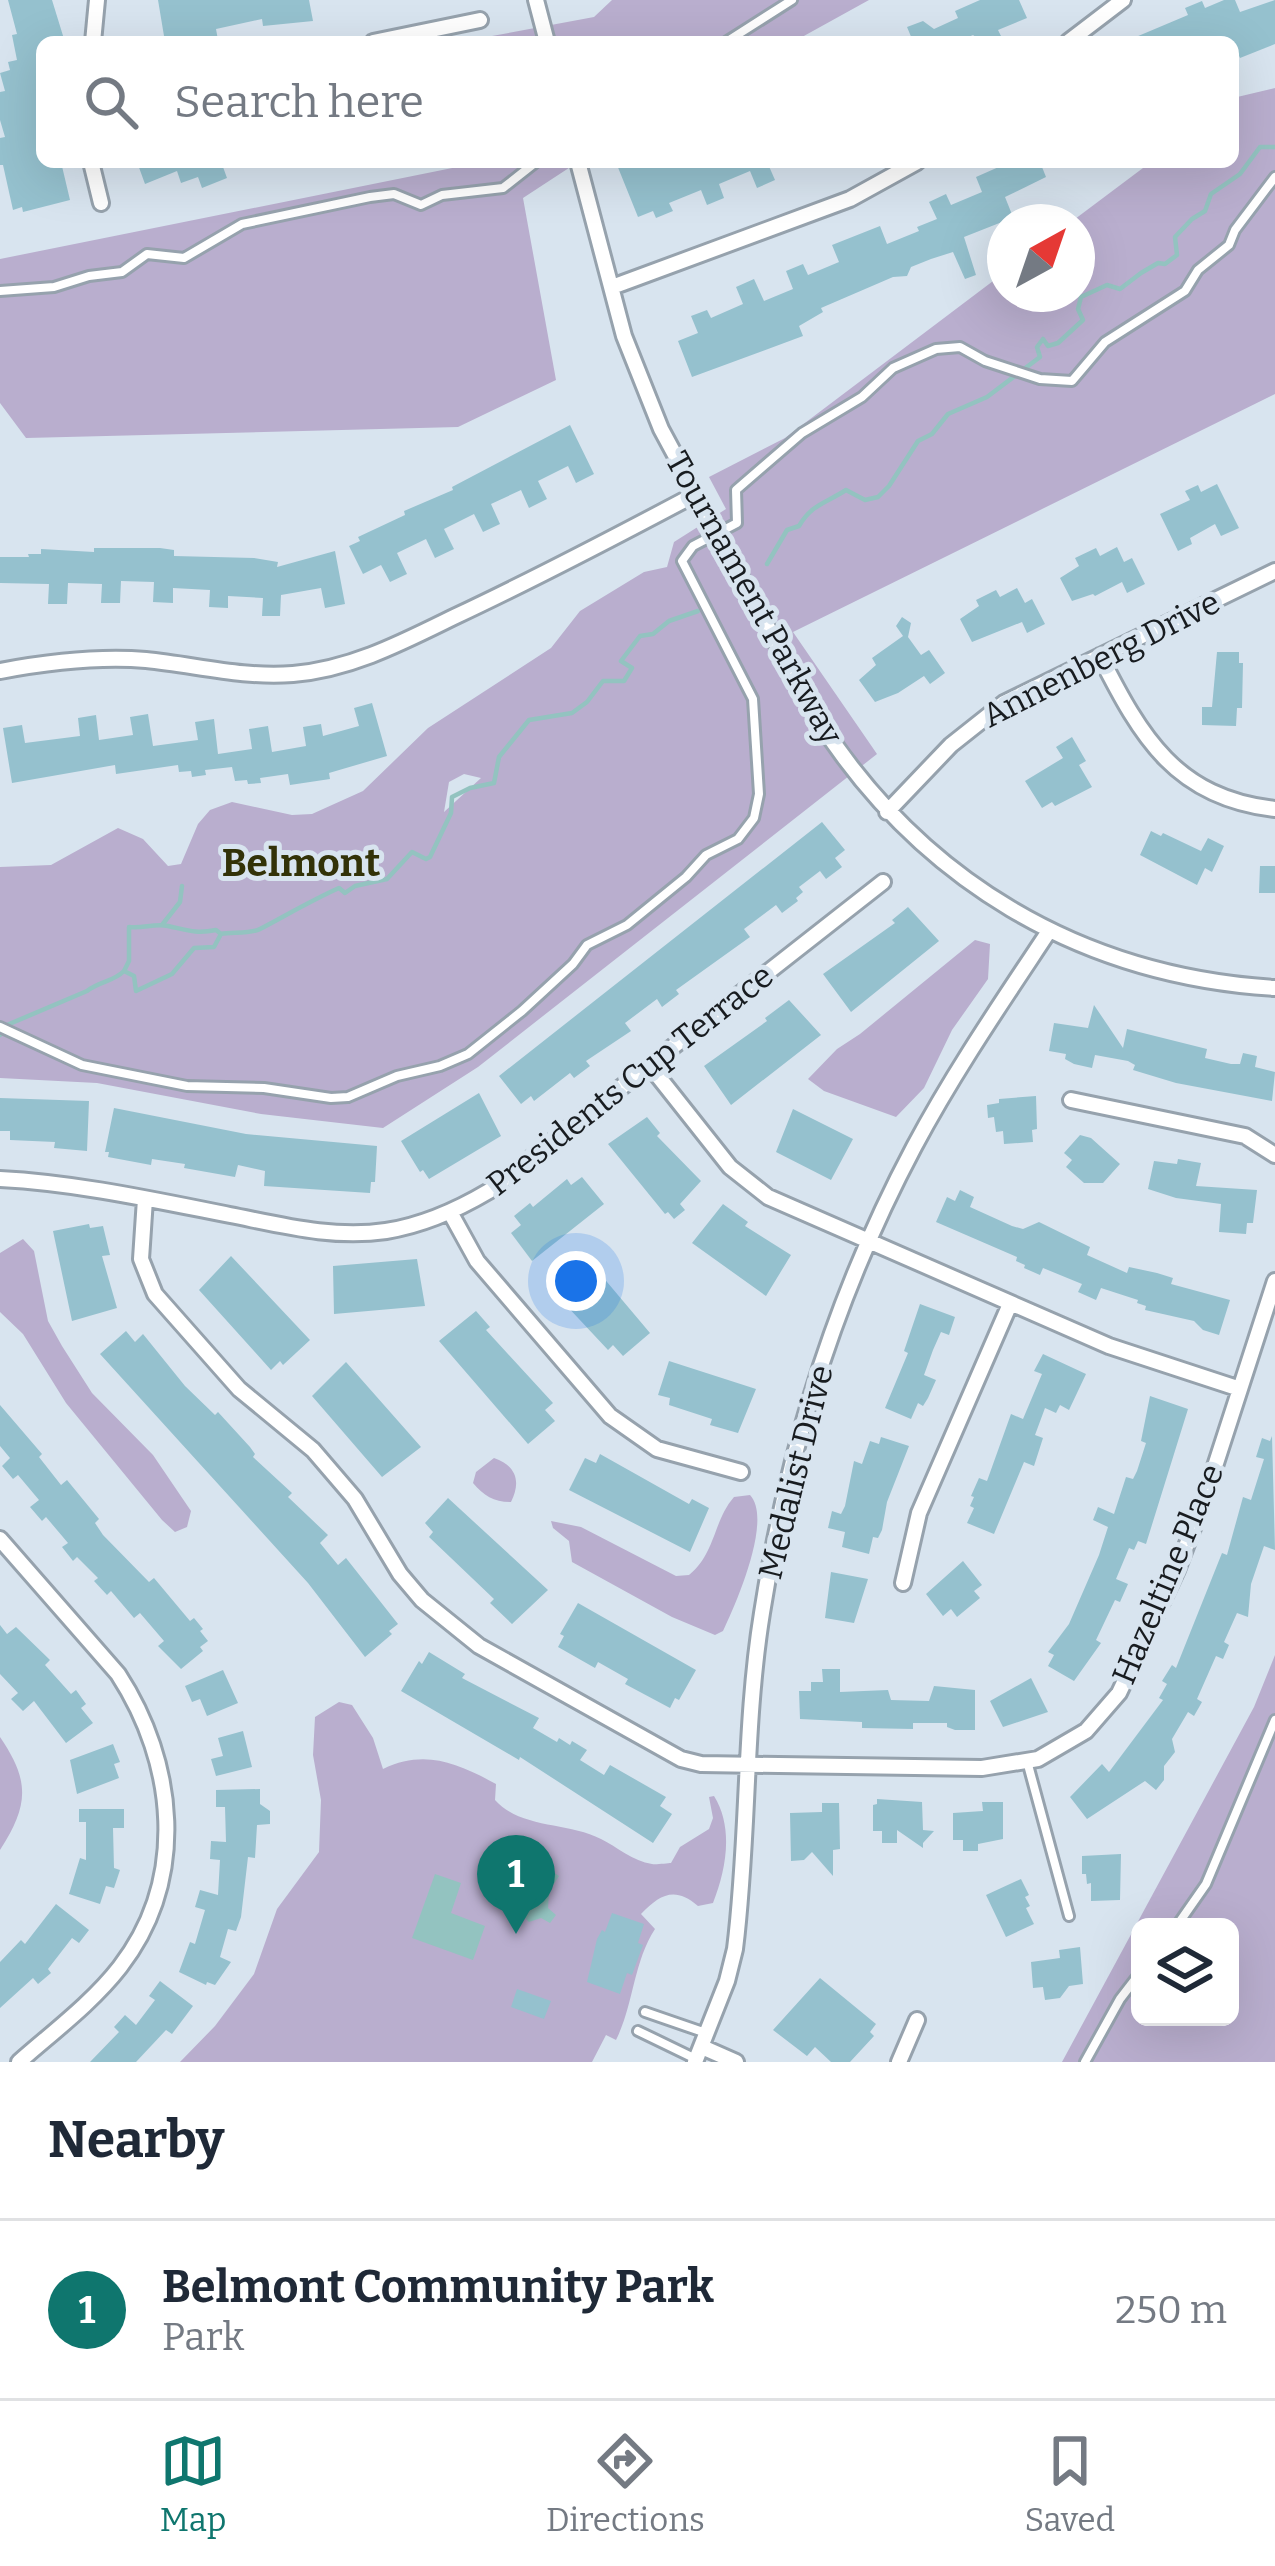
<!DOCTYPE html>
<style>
:root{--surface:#fff;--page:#f2f2f3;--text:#1f2937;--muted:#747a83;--line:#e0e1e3;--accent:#0f766e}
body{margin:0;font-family:Bitter,serif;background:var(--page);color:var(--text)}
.controls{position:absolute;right:36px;bottom:36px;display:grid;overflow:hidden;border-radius:18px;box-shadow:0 12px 48px #0002}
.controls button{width:108px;height:108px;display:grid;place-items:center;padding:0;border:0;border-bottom:3px solid var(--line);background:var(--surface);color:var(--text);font:60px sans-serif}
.compass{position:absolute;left:987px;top:204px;width:108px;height:108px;border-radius:50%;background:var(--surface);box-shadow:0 12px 48px #0002;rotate:40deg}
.you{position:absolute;left:576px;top:1281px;width:42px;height:42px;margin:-30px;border:9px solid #fff;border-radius:50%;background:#1a73e8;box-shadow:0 0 0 18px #1a73e833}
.badge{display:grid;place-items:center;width:78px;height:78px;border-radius:50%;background:var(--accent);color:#fff;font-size:39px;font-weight:700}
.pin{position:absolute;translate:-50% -99px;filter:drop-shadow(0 3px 6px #0008)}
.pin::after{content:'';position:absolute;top:63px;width:42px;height:36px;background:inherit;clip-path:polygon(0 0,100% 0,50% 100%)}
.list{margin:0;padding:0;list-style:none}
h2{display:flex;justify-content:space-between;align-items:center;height:156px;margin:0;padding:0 48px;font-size:51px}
h2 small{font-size:39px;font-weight:400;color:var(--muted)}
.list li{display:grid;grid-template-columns:78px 1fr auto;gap:36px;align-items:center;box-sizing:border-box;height:180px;padding:0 48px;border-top:3px solid var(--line)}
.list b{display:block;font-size:45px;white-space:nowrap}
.list p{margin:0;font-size:39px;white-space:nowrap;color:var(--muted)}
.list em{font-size:39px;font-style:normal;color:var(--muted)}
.icon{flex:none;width:66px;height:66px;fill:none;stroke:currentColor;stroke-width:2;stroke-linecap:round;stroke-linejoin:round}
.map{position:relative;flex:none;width:1275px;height:2062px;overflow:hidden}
.search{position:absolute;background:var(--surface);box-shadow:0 12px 48px #0002;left:36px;right:36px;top:36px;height:132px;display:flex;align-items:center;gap:30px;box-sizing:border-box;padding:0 42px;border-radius:18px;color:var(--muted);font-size:45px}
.sheet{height:336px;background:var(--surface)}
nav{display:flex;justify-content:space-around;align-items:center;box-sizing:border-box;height:168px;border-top:3px solid var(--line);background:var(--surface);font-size:33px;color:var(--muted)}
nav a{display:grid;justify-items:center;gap:6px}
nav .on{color:var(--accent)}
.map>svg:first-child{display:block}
.green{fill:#b9aece;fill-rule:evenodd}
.water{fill:#93c3c0}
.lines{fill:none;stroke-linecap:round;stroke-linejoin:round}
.stream{stroke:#93c3c0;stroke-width:4.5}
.building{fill:#95c1ce}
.service-casing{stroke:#96a2ad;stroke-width:14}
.minor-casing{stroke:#96a2ad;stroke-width:20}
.service{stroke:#fff;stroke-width:8}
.minor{stroke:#fff;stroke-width:14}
.labels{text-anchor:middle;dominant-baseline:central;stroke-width:10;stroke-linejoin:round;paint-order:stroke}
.street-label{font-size:33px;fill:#181c20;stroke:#d8e4ef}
.quarter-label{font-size:39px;font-weight:bold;fill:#323208;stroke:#d8e4ef}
</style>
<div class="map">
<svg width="1275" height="2062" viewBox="0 0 1275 2062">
<rect width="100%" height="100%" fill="#d8e4ef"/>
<path class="green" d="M612,0H869L793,42H494L492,36L594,17Z
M1275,88V394L793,632L877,754L478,1067L383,1128L261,1114L97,1083L0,1078V867L51,865L118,828L143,839L168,866L181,864L198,824L210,810L232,802L292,815L312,814L363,791L428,728L551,648L580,611L644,572L667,567L674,542L726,509L709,477L785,438L1005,272V294H1077V222H1071L1151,162H1233V98ZM464,774L481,778L444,812L449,782Z
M482,162H578L523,198L556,380L458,427L26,438L0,403V259Z
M975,940L990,944L988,979L952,1030L924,1088L896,1117L824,1091L808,1079L837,1049L860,1034Z
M23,1239L34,1251L48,1321L62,1346L92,1393L153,1455L191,1511L187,1527L175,1532L162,1520L66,1403L23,1334L0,1312V1253Z
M494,1458C517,1466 521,1482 511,1502C494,1502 484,1496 473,1483L476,1472Z
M750,1495C773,1519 736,1604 723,1631L715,1635L672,1617L572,1562L569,1541L553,1528L551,1521L581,1527L676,1576L689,1575C716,1553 713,1521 734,1497Z
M1275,1655V2062H1062L1254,1707ZM1140,1927H1230V2017H1140Z
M339,1702L352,1705L373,1738L383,1769C425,1749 457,1763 496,1784L495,1800C521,1829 567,1822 601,1839C617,1847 633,1861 652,1864C655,1865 668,1863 671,1863L680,1847L709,1829L713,1818L709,1797L714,1796C734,1828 726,1870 713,1903L698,1906C675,1886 660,1894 641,1914L655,1929C633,1963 634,2004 616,2040L606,2035L592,2062H180L215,2026L254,1974L277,1909L319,1852L321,1800L313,1755L315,1717Z
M0,1737C30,1781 29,1805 0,1850Z"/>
<path class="water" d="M518,1849L559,1876L550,1890L542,1887L549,1893L548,1908L556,1915L550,1923L541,1918L529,1922L524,1917V1907L517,1896L531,1878L509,1863Z
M435,1874L461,1883L451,1913L485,1926L473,1960L412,1938Z"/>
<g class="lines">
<path class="stream" d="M767,564L787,530L799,526C812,504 826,503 846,490L865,500L878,497L889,486L918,441L932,434L948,414L987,397L1040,357L1037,347L1043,339L1048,346L1058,343L1083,320L1078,309L1081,297L1107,285L1120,289L1141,273L1158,263L1165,264L1177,255L1175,237L1192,219L1205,211L1211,194L1240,174L1260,147H1275
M162,925L180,902L182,886
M124,971L129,961V927C142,929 155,923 168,926C187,930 196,934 216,930L221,934
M0,1035L7,1025L87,991C100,981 113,982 124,971L134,976L136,991L172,974L194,948L214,947L221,934C232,932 251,934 260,929C285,916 312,900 339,888L345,893L355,886L387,879L412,852L426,859L430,857L451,813L452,797L470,788L494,783L499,757L529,720L572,713L587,702L603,681H624L632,668L621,661L640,636L653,634L669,621L698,611"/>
</g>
<path class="building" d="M8,0H52L64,39L42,42V108L37,110L42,130V162H61L70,200L23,212L22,207L13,210L3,165H0V138L5,137L0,120V92L5,91L0,73L10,70L8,62L17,60L12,35L17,34Z
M158,0H309L313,21L263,26L262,19L216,29L218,40L165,42Z
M980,0H1019L1027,18L998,30L1004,42H982L973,35L957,42H904L912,39L907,27L923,21L934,29L958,18L955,11Z
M1224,0H1235L1240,12L1275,0V44L1240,58L1233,42H1124L1188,15L1185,8L1202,1L1205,8Z
M137,162H233L234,163L223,167L227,178L202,188L198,177L181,183L177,171L145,184Z
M625,162H630L632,167L645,162H771L768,164L775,180L757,188L750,171L719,184L724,198L707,205L701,190L669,203L673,211L656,218L653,211L638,217L617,165Z
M1010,162H1040L1046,177L1005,197L1015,222H1002L964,237L976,275L965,279L953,252L931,259L911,267L907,276L893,277L821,308L823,312L799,326L803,336L692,377L678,341L698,333L691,316L707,310L711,318L743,304L736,287L754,279L764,301L793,289L786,271L803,264L808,275L839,262L832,245L880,226L887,244L919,231L917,227L937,219L929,202L946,194L951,205L982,192L976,177Z
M570,425L594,474L576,483L568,466L538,481L547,499L529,508L521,490L491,504L500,524L483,532L474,514L444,529L454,549L435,558L426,539L397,553L407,574L390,582L381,565L363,574L349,546L360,541L358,537L405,515L404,511L453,490L452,487Z
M1217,484L1239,528L1221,536L1215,524L1190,538L1192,544L1178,551L1160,514L1190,500L1185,491L1198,485L1201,492Z
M1117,547L1124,562L1132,558L1145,584L1127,593L1122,582L1095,596L1093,594L1072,601L1060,578L1079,566L1075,558L1096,548L1100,556Z
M94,548H160L174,550V556L254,558L278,562L277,567L335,551L345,604L325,608L321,588L281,595L280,616H262L263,598L228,596V608L209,607L210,590L173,588V603L153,602L154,582L121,581L120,603H101L102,584L68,583L67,604H48L49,584L0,583V557H29L28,554H41V549L94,552Z
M1017,588L1025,603L1032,599L1045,624L1027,633L1022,622L972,642L960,619L979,606L976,600L996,590L1000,597Z
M902,617L911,623L908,637L921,655L929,650L945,673L930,684L924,676L898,693L875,702L859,680L876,665L872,658L903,636L896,626Z
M1217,652H1239V663H1243L1242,708H1237L1236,726L1202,725V707H1212Z
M372,703L387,756L329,773L330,779L290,785L288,774L260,778L261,783L248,784L247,780L235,781L232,767L205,770L206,775L192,777L191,771L179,772L178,765L116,774L115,765L12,783L3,728L22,725L25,743L80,736L78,718L96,715L99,740L133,735L130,717L148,714L153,746L198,740L195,722L214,719L218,754L252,749L249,729L268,726L272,752L306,746L303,727L321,724L323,736L359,726L354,708Z
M1072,737L1086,761L1079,765L1092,787L1055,806L1052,802L1042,808L1025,781L1063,758L1056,747Z
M822,822L845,850L835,858L842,867L826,879L820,871L799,887L803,892L796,898L798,901L782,913L776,905L744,929L750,937L676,990L679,994L662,1007L657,999L625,1023L631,1031L586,1061L590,1066L574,1078L570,1073L534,1101L531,1096L521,1104L499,1076Z
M1151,831L1161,836L1163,833L1201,851L1208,838L1224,846L1212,872L1205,868L1197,885L1140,855Z
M1260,866H1275V893H1259Z
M908,907L939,941L851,1012L823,974L895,923L892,920Z
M789,1000L821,1035L731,1105L704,1066L767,1021L765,1018Z
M1094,1005L1123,1048L1127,1029L1207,1049L1205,1058L1231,1064H1240L1243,1053L1257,1056L1255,1067L1275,1072L1272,1101L1176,1083L1133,1070L1135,1065L1128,1061L1095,1055L1092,1068L1074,1064L1065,1059L1066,1054L1049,1051L1054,1023L1088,1028Z
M479,1093L501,1136L429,1179L423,1170L420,1172L401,1141Z
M1036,1096L1037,1129L1032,1130L1033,1142L1004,1144L1003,1131L996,1132L994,1117L988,1118L987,1105L999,1103V1099Z
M0,1098L89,1101L87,1151L54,1148L55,1142L10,1140V1131H0Z
M114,1108L246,1134L377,1146L375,1182H371L370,1193L264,1186L265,1171L238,1165L235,1177L184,1168L185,1164L152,1159L151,1165L108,1157L109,1152H105Z
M793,1109L853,1139L831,1180L776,1152Z
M647,1117L660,1133L657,1136L701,1181L680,1204L685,1210L674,1219L668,1212L665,1214L608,1144Z
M1080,1135L1091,1138L1120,1164L1103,1183H1084L1066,1167L1072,1160L1064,1153Z
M1178,1159L1201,1163L1196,1186L1257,1190L1253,1223H1247L1246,1234L1219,1232L1221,1204L1176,1198L1148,1189L1154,1161L1177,1164Z
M582,1177L604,1204L532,1261L511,1233L521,1225L514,1216L530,1203L533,1207L567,1179L571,1185Z
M960,1190L974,1197L970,1207L1012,1226L1023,1229L1039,1222L1090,1247L1087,1255L1127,1273L1129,1267L1157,1273L1173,1278L1171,1284L1230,1300L1219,1335L1203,1330L1194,1321L1145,1310L1146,1306L1137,1303L1138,1300L1101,1288L1096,1300L1078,1292L1082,1284L1043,1268L1040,1275L1024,1268L1025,1265L1016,1261L1017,1257L936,1222L947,1197L955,1201Z
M723,1204L748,1222L745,1226L791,1255L766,1296L692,1243Z
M89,1224L90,1228L103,1226L110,1255L102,1256L117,1308L72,1321L53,1231Z
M231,1256L310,1340L283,1365L280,1361L271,1370L199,1290Z
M417,1259L425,1306L334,1314L333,1266Z
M591,1263L650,1333L623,1356L613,1345L608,1350L564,1303L572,1296L564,1286Z
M920,1304L955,1317L949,1335L941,1332L933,1350L924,1375L936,1380L928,1398L923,1406L918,1403L911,1419L885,1408L908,1353L904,1351Z
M476,1311L490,1327L486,1330L553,1403L545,1410L555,1421L528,1444L439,1341Z
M126,1331L135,1342L143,1334L185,1386L215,1415L218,1412L250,1447L255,1454L253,1457L292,1493L288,1497L328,1535L320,1543L338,1565L346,1558L398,1624L389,1631L392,1634L365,1657L308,1583L100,1354Z
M1043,1354L1086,1374L1069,1410L1060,1405L1056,1413L1045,1408L1035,1435L1043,1438L1034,1466L1024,1462L994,1534L967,1523L974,1508L970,1506L974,1497L971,1496L979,1478L987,1481L1011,1414L1023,1419L1042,1374L1034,1371Z
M669,1361L756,1389L738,1433L710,1425L712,1419L669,1405L670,1398L658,1395Z
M346,1362L421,1447L382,1477L312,1396Z
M1150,1396L1188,1409L1146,1544L1138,1541L1134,1550L1129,1548L1116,1579L1128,1584L1120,1602L1115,1600L1096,1640L1101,1643L1074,1681L1048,1666L1054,1655L1048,1652L1069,1624L1099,1555L1108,1527L1093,1520L1098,1507L1114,1514L1126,1477L1133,1479L1137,1471L1146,1443L1141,1441Z
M0,1405L42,1454L39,1457L61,1485L67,1480L99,1519L95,1523L103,1535L149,1582L154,1578L190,1621L194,1618L203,1629L200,1631L208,1641L200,1647L203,1651L181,1669L158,1646L164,1641L140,1613L134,1618L111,1591L107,1595L94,1581L98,1578L77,1557L73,1561L62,1547L68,1543L46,1517L42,1521L30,1507L39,1500L18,1475L13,1479L2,1466L10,1458L0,1446Z
M1272,1436L1275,1550L1264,1546L1251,1584L1248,1617L1237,1613L1224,1642L1229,1645L1223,1659L1216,1656L1197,1699L1202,1702L1194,1716L1188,1712L1172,1739L1175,1752L1164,1766V1780L1156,1790L1145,1781L1087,1819L1070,1797L1102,1764L1109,1772L1163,1700L1159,1698L1167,1684L1162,1681L1172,1665L1176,1668L1222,1553L1227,1555L1243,1497L1251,1500L1264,1459L1256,1457L1262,1438L1270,1441Z
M881,1437L909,1446L887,1502L882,1530L878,1538L873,1537L869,1554L842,1547L845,1532L828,1528L832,1511L841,1514L845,1506L854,1461L862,1464L870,1441L879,1444Z
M600,1454L689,1504L692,1499L709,1508L690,1552L569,1490L585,1458L596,1463Z
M448,1498L548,1590L512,1624L490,1603L494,1599L429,1537L433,1532L425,1523Z
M963,1561L982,1585L974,1591L980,1598L957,1617L951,1609L943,1616L926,1594Z
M831,1572L868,1579L854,1623L825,1618Z
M578,1603L696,1670L679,1700L675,1698L670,1708L625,1684L628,1679L598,1662L595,1668L558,1647L564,1636L560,1634Z
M0,1625L7,1634L16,1627L50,1660L45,1665L71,1694L76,1690L86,1704L81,1708L93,1723L66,1743L34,1701L23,1711L11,1699L18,1693L0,1674Z
M429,1652L465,1674L462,1678L539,1718L533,1728L557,1742L559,1738L570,1745L572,1741L587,1750L580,1760L604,1775L610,1765L666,1797L660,1806L672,1814L653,1843L520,1757L519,1760L401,1691L419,1661L422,1664Z
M822,1669H840V1692L888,1690L891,1700L929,1701L934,1686L975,1690V1730H955L947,1727V1723H913V1729L862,1728V1722L800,1719L799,1691H811V1682H823Z
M223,1670L238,1703L207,1716L200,1699L192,1702L185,1686Z
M1031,1678L1048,1712L1003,1727L990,1701Z
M243,1731L252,1767L216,1776L211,1759L223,1756L218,1738Z
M113,1744L120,1762L114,1764L119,1778L77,1794L70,1760Z
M260,1789V1804L270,1811V1824L257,1825L255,1858L248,1857L241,1917L236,1931L228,1929L220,1957L231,1962L215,1985L207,1982L206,1985L179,1972L190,1942L195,1944L205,1910L195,1907L200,1890L218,1895L220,1860L210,1859L211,1841L226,1842L225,1807H216V1790Z
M877,1799L922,1802L923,1830L934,1831L923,1843V1848L897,1830V1843H882V1831H873V1805L877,1804Z
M982,1802H1003V1839L978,1844V1851H963V1840H953V1813L983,1811Z
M822,1803H839L840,1849L833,1850V1876L812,1852L804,1860L791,1861L790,1813L822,1812Z
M79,1809H124V1828H113L114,1868L120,1870L114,1888L106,1886L100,1904L69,1894L80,1858L86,1860V1822H79Z
M1121,1854L1120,1900L1091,1901V1883L1087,1884L1086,1874H1082V1856Z
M1021,1879L1029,1895L1025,1897L1030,1906L1026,1908L1034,1924L1006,1937L986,1895Z
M56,1904L89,1930L79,1943L72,1938L48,1969L51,1973L38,1984L33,1978L0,2008V1962L21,1940L25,1944Z
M612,1913L644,1924L638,1943L643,1945L632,1975L627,1973L620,1994L587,1982L597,1939L602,1930L605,1932Z
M1080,1947L1083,1984L1069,1986L1060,1998L1045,2000L1043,1987L1033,1988L1031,1962L1060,1958L1059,1950Z
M820,1978L876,2024L870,2032L874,2036L850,2062H831L815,2047L807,2056L773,2030Z
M160,1981L193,2006L172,2034L166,2030L136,2062H90L119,2032L114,2027L125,2015L136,2025L155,2000L149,1996Z
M517,1989L551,2001L544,2019L511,2007Z"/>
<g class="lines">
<defs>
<path id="service" d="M726,42L792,0
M0,291L54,287L89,276L122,272L147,254L184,258L242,224L370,197L394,194L421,205L442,195L503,188L536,162
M0,1027L82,1065L187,1086L264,1088L331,1098L348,1097L397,1076L440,1066L468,1054L522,1011L573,964L587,945L627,925L686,877L706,855L738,839L754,818L759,794L753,699L682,561L693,546L737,523L736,490L802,433L862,397L893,368L936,349L960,347L985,361L1040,379L1072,381L1105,342L1185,291L1198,270L1229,245L1235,230L1275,177
M1027,1761L1069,1916
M1176,1927L1206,1884L1275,1720
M645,2012L706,2033
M638,2031L696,2059
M1085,2062L1120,1999L1140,1973"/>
<path id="minor" d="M536,0L547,42
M93,42L97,0
M373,42L480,20
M1068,42L1123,0
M91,162L101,203
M578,162L624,336L661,429L815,715C919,880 1080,976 1275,988
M612,287L850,199L917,162
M1100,656C1141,737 1176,798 1275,809
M0,671C48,662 97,656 146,660C196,665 243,678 293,674C352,669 403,642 456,616C537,578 615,537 694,495
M887,812L951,745L1004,703L1275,571
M650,1066L730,1167L768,1197L1109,1346L1240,1389
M1071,1100L1245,1136L1275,1155
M0,1179C77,1183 154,1200 230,1215C281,1225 333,1239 386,1231C424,1225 457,1210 489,1191L883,882
M145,1199L141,1259L155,1294L239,1389L313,1450L355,1499L400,1574L422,1600L479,1646L681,1759L701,1764L982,1768L1038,1759L1086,1731L1119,1693L1177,1570L1206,1494L1275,1281
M450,1212L477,1261L610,1416L657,1449L741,1472
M0,1539L118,1674C176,1763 188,1879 120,1967C92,2003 53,2032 19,2062
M903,1583L919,1513L1010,1304
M702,2047L736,2062
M695,2062L727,1981L735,1949C749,1837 744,1724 762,1613C787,1452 837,1292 914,1147C954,1072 1002,1002 1049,931
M899,2062L917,2020"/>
</defs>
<use href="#service" class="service-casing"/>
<use href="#minor" class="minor-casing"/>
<use href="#service" class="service"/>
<use href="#minor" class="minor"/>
</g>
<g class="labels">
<g class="street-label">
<text transform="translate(754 598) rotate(61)">Tournament Parkway</text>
<text transform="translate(1101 659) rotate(-27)">Annenberg Drive</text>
<text transform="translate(630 1080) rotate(-38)">Presidents Cup Terrace</text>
<text transform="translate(796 1472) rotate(-76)">Medalist Drive</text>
<text transform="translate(1168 1574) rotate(-67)">Hazeltine Place</text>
</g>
<g class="quarter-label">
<text x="301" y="863">Belmont</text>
</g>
</g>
</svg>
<div class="controls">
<button><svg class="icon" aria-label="layers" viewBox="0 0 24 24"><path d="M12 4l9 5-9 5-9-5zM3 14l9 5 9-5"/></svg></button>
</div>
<svg class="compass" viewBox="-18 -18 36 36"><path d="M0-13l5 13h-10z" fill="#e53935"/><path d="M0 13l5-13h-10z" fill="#747a83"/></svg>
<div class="you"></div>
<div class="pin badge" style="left:516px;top:1934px">1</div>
<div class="search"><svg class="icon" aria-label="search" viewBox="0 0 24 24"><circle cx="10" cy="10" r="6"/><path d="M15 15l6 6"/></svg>Search here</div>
</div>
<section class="sheet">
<h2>Nearby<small></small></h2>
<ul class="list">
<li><span class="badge">1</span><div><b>Belmont Community Park</b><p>Park</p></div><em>250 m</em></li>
</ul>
</section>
<nav>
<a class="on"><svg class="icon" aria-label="map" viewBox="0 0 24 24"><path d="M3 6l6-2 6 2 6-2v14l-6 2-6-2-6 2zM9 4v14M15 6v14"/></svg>Map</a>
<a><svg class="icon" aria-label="directions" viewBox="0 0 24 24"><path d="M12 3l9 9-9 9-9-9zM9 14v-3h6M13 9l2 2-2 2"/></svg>Directions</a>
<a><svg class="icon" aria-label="saved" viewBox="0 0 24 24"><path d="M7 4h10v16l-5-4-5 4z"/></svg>Saved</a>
</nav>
